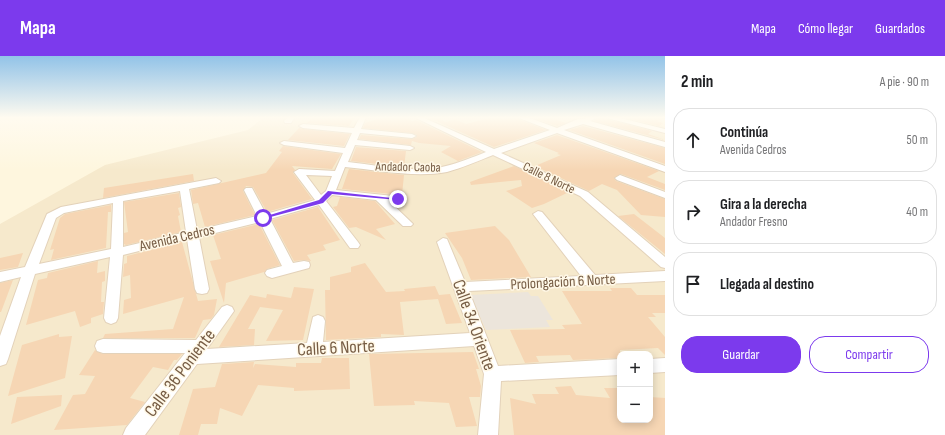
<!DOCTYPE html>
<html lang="es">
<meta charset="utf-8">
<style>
:root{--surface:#fff;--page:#f2f2f2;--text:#202124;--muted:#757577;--line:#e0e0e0;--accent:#7c3aed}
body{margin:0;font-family:"Sofia Sans Condensed",sans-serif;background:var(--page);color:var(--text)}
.controls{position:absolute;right:12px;bottom:12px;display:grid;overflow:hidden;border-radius:8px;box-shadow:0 2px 10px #0003}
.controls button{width:36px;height:36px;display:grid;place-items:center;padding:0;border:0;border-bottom:1px solid var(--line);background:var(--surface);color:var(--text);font:20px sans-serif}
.stop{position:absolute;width:12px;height:12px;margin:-9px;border:3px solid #7c3aed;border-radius:50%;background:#fff}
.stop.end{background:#7c3aed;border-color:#fff;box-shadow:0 1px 4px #0008}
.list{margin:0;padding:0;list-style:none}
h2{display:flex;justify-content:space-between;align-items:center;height:52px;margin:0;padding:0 16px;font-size:17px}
h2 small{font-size:13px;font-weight:400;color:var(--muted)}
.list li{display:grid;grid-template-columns:26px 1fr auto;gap:12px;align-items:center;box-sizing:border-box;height:64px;margin:0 8px 8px;padding:0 8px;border:1px solid var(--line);border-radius:16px}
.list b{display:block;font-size:15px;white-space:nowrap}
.list p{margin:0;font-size:13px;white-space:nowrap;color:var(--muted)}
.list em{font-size:13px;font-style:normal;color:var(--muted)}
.actions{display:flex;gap:8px;padding:12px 16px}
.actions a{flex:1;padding:9px 0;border:1px solid var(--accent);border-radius:16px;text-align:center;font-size:14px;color:var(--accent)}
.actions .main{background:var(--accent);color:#fff}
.icon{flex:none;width:22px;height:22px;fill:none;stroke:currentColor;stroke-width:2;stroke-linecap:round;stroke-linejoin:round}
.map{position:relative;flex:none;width:665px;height:379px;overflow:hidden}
header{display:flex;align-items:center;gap:24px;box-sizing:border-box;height:56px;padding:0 20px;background:var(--accent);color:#fff}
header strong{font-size:19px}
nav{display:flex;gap:22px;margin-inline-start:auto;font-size:14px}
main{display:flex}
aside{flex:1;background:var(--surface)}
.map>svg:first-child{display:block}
.residential{fill:#f6e9cc;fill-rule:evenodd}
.industrial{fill:#ece5db}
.building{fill:#f6d6b4}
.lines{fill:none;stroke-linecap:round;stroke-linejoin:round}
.minor-casing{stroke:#e3d2ba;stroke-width:2}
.minor{fill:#fff;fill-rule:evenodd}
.route{fill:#7c3aed}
.labels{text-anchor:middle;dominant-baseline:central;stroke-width:3;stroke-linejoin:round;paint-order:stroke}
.far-street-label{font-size:13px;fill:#765c44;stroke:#fff8e7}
.street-label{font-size:15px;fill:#765c44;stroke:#fff8e7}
.near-street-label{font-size:18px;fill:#765c44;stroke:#fff8e7}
</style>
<header>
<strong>Mapa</strong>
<nav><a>Mapa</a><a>Cómo llegar</a><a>Guardados</a></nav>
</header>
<main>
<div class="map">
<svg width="665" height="379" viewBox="0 0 665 379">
<rect width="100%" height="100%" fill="#fef6de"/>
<path class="residential" d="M264,61H665V379H0V168L105,109L248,74ZM620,298H650V364H620Z"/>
<path class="industrial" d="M528,236L531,240H538L553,264H546L550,271L486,274L470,239Z"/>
<path class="building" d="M313,61H355L349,70L307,67Z
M398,61H405L412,65L416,64L482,96L458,105L441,96L451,90L419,87L412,85L411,89L359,83L361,79L412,83L417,81V79L412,77L363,72L365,67L377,63Z
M427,61H438L446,66L455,63L466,68L493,61L505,63L517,61L518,63L546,74L494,91Z
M542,61H549L566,67L557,70L536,63Z
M599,61L652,75L648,78L665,84L594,65Z
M621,61H665V62L657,65L663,67L659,70Z
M583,70L665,92V108L569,74Z
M299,72L303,73L350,78L344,90L288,84Z
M557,79L659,115L647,121L665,128V134L621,118L614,122L616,125L665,143V161L641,159L617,134L602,128L589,135L535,110L561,99L557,98L559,97L534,87Z
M283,90L341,98L332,113L292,110L295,114L293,117L312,143L267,156L253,131L246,130L243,135L255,159L205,171L198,147L193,148L191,134L266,117L282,96L279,95Z
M356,91L406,95L404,111L351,105Z
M514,110L569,136L544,148L532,152L506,135L522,130L521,124L471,129L470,126Z
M349,113L404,119L402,139L342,133Z
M193,118L194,125L103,142L104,132Z
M179,137L181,151L178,152L180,159L178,160L181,176L126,189L124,188V177L128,176L124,146Z
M340,141L375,145L395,168L376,173L386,184L356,171L349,172L333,151L337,150Z
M111,149V156H108L106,192L51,204L54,193L50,194L60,162L65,158Z
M318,151L340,184L323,189L326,194L307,199L311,205L304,204L294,205L272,164Z
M634,158L665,182V198L618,160Z
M259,168L280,209L267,213L264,217V216L226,227L224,247L210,205L221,203L213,179Z
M495,170L509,184L531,221L471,224L462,202L445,177Z
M182,186L198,245L217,243L214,259L211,263L203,264L195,282H103L105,278L173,273L184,241L123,258L124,244L131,242L130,219L123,221L124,208L127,207V200Z
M23,197L18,211L0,214V202Z
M98,205L97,217L105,215V225L102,226L101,246H104L103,258L91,262V267L80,271L75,255L26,269L38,224L47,222L48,217Z
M365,207L386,236L405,235L404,233L435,230L439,239L450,238L462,267L446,268L438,243L400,246L404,279L381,278V281L326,284L325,234H330V221L351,216V211Z
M13,224L1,256H0V227Z
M294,231L314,233L303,284L266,285L283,254L260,251L248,273H255L254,289L219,291L250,239L266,242L267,238L291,242Z
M610,232H631L637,239H665V257H652L656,261H648L665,281V299L658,292L620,294V302L573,304L570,299L536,300L539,306L525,307L510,274L565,273L562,269L582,268L562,235H612Z
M59,278V281L72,280L65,322L8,340L22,289Z
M95,294L103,298H182L177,304H174L168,314L153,311L130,342L145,346L127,369L54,374L73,339L85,338L95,320L79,319Z
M473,296L479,313H476L481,330L480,341H469L477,370L456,371L449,347L414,345L415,349L374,350L369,298Z
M322,302H349L350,333L294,335V332L258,329L242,360L220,352L217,368H201L198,379H179L193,333L215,331L222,308L254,306L253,312L255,308L296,311V307H321Z
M571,330L576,339L610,342L604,332H620V364H650V341L665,342V379H514L510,342L536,348L532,338H559L555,331Z
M62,339L61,350L11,368L17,341Z"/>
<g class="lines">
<defs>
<path id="minor" d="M288,61H295L291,67H285L284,65Z
M360,61H366L361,73L412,78L416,80L412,82L360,77L357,84L410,90L414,92L410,94L355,89L348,106C377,109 417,118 446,110C459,107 473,101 486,96L414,61H422L494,93L550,74L519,62L518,61H527L557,72L578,63L598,61L590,65L665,86V91L583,68L564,74L665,110V116L557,77L501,97L588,136L665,201V212L661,211L580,140L493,99C478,105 462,112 447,116C414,122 378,114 345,111L336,134L403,141L404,143L403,145H389L411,166L413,168L411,170H403L376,144L332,139L326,145L358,186L360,189L358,192H350L319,149L270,163L293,207L304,205L309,206L310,209L309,212L272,222L267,220L265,217L267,214L282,210L260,166L199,181L209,233L207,237L202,238L197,237L195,233L187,183L123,199L118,262L116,266L111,268L106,266L104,262L110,201L35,218L8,303L6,308L0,310V280L21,221L0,226V216L25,211L47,158L61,151L216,122L221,125L219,127L189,133L197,174L257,160L244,134L246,132H252L266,158L315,144L294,116L299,113L335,115L343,97L284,89L280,87L284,85L345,92L352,77L303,72L299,70L303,68L354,72ZM306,119L332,120L326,135L321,139ZM180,135L186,176L123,191V145ZM113,147L111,193L39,208L56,162L64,157Z
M606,61H616L665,73V77L607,62Z
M620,119L665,136V142L617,124L615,122Z
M538,155L542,156L595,219L665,215V225L469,235L498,310L620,303V319L501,325L498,379H478L484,318L474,290L197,308L145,379H123L126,372L185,297H103L97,295L95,290L97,285L103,283L196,284L222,251L227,249L232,251L234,255L207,293L307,287L313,261L318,259L323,261L325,265L323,286L470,277L437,186L443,182L447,183L465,226L581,220L533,158Z
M665,302V316L650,317V303Z"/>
</defs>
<use href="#minor" class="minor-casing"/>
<use href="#minor" class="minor"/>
</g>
<linearGradient id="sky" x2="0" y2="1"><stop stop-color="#92c3e8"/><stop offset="0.54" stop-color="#fffbf0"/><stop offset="1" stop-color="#fffbf0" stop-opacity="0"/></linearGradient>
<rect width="665" height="114" fill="url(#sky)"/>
<path class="route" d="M328,135L401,143L398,144L332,138L323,147L263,163L260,162L319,144Z"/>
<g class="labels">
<g class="far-street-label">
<text transform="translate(408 111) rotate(1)">Andador Caoba</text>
<text transform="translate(549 122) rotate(26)">Calle 8 Norte</text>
</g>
<g class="street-label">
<text transform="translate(177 182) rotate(-13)">Avenida Cedros</text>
<text transform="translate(563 226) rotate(-3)">Prolongación 6 Norte</text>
</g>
<g class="near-street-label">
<text transform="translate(474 269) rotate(70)">Calle 34 Oriente</text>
<text transform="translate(336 292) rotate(-3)">Calle 6 Norte</text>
<text transform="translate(180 317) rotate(-53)">Calle 36 Poniente</text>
</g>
</g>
</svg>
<div class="controls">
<button>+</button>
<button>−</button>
</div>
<div class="stop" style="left:263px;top:162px"></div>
<div class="stop end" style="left:398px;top:143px"></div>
</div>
<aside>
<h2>2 min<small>A pie · 90 m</small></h2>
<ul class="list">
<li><svg class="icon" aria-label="ahead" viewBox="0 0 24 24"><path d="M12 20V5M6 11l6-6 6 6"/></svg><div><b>Continúa</b><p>Avenida Cedros</p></div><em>50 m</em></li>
<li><svg class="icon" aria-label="right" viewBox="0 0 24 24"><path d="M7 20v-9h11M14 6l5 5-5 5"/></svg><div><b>Gira a la derecha</b><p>Andador Fresno</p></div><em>40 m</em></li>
<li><svg class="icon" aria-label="arrive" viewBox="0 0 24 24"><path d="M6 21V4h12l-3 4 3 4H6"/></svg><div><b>Llegada al destino</b></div></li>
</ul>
<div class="actions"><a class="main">Guardar</a><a>Compartir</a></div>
</aside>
</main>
